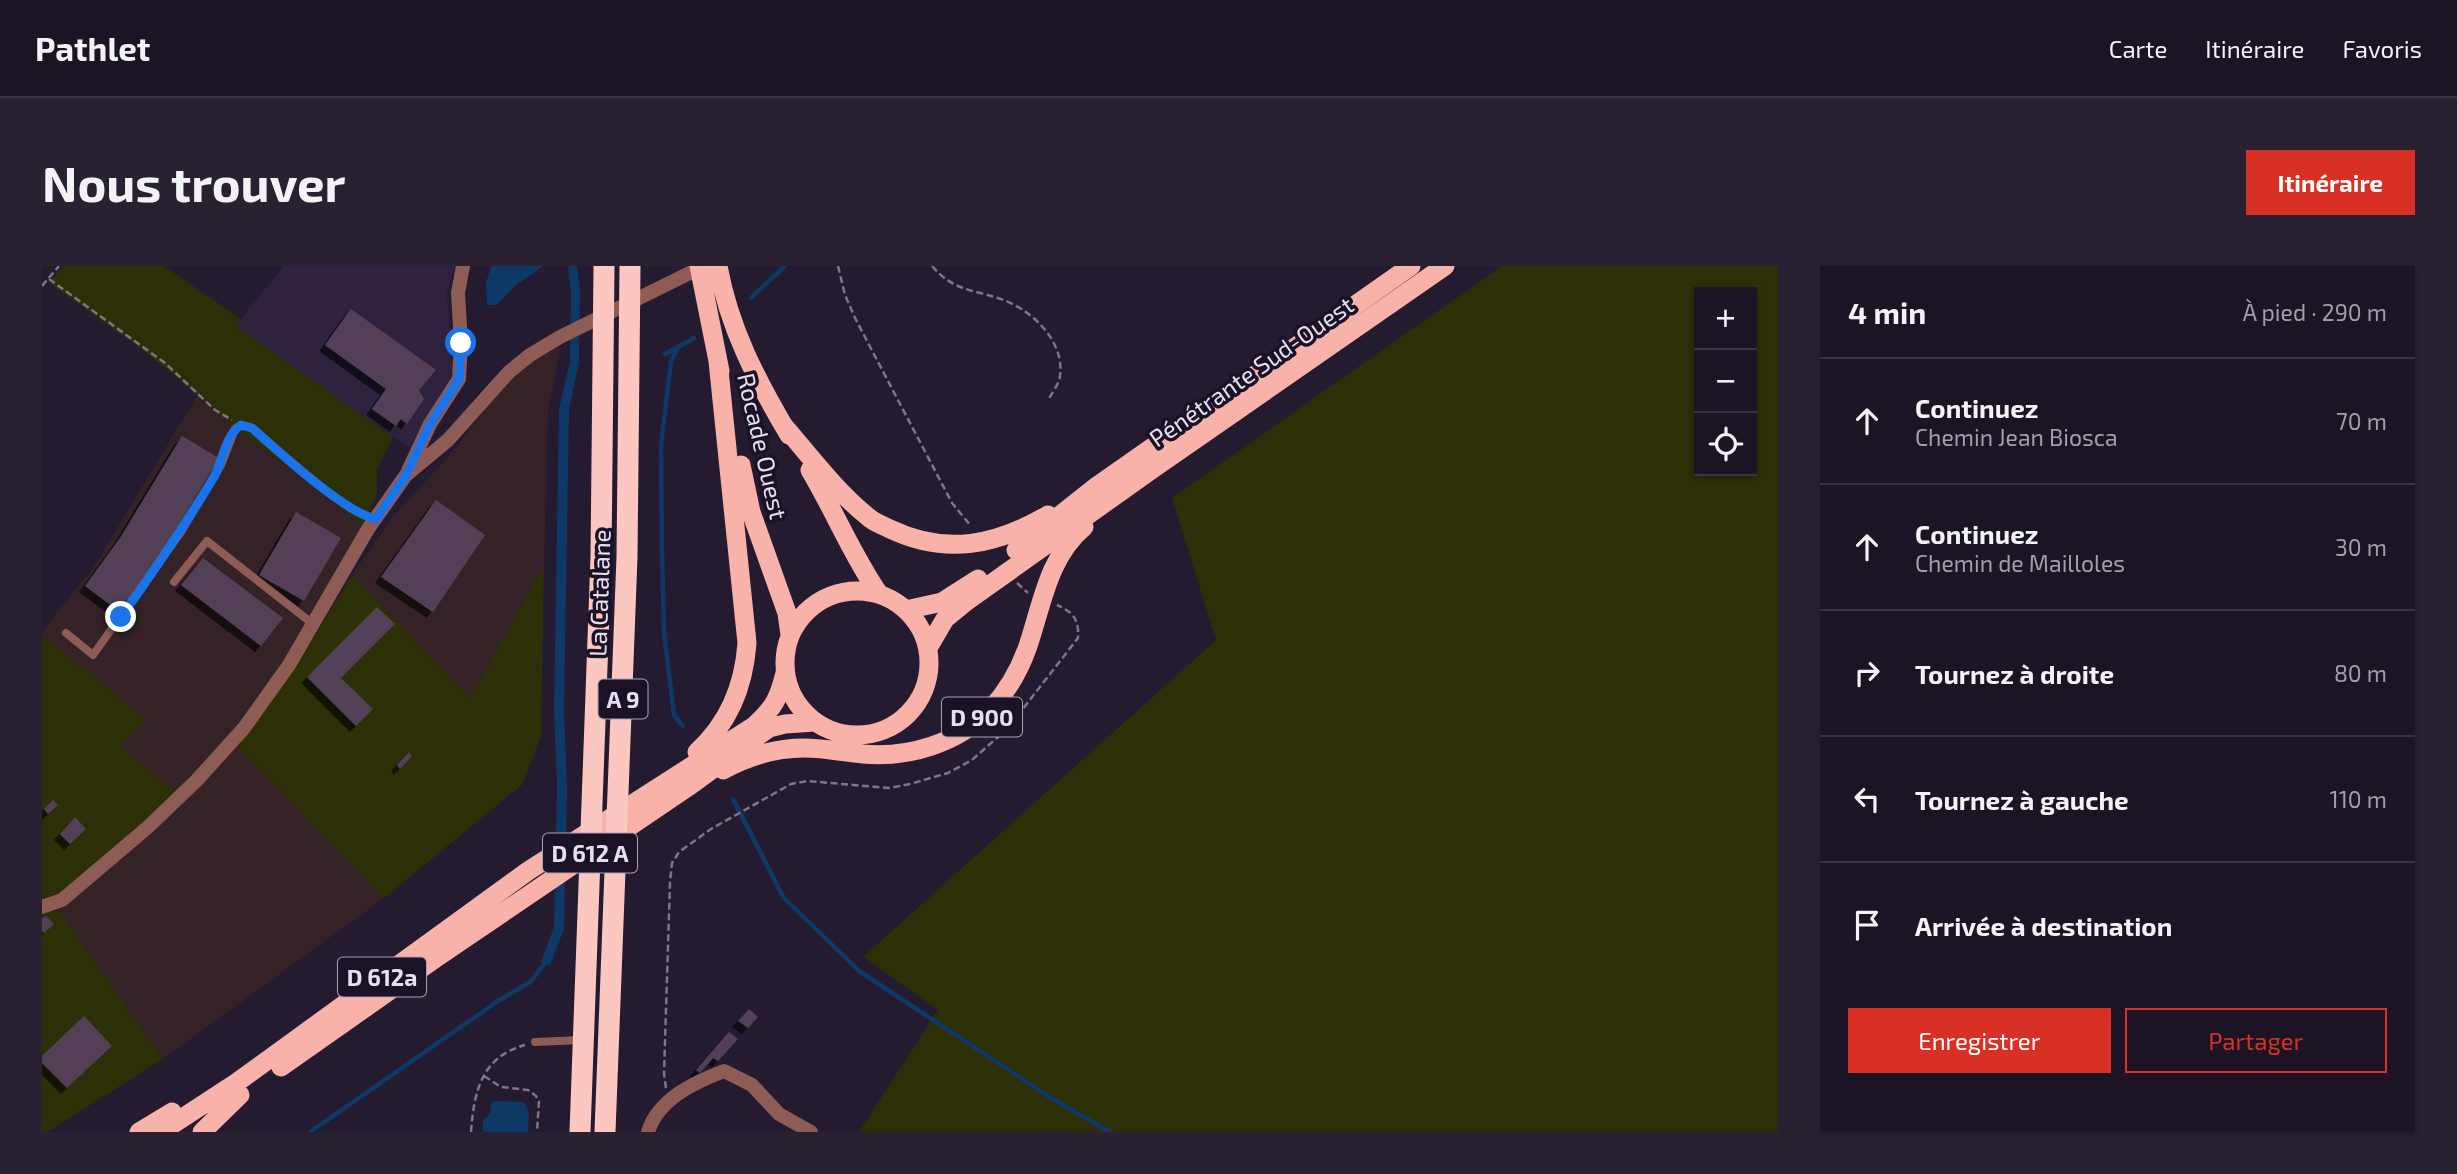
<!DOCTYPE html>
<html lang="fr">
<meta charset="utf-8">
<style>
:root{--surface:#1c1425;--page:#292132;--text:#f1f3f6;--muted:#a09ea7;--line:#3a3342;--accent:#d93025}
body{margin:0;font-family:"Exo 2",sans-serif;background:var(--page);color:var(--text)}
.controls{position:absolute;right:21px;top:21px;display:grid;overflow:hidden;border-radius:0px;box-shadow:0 2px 5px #0004}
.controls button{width:63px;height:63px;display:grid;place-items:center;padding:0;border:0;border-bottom:2px solid var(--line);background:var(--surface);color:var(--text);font:35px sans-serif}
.stop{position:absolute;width:21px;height:21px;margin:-16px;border:5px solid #1a73e8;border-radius:50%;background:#fff}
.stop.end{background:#1a73e8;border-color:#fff;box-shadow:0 2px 7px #0008}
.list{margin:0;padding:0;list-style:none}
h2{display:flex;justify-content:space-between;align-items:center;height:91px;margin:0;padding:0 28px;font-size:30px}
h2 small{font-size:23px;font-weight:400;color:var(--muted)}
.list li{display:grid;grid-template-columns:46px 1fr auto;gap:21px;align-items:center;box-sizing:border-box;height:126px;padding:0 28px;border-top:2px solid var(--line)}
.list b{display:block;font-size:26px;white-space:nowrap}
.list p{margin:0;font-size:23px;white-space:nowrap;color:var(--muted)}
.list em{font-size:23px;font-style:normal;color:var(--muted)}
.actions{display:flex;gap:14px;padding:21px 28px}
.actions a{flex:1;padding:16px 0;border:2px solid var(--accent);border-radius:0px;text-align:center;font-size:24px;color:var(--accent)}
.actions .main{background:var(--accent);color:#fff}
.icon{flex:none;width:38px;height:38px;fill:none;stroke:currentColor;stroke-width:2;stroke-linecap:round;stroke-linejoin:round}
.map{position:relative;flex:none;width:1736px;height:866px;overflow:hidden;border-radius:0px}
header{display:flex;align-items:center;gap:42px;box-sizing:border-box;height:98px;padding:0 35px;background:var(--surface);border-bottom:2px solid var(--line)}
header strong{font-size:33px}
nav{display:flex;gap:38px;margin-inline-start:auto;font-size:24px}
.intro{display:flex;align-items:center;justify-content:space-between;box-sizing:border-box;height:168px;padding:0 42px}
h1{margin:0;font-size:49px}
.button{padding:18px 32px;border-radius:0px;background:var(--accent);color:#fff;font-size:24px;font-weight:700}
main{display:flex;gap:42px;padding:0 42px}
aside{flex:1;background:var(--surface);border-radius:0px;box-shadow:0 2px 5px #0004}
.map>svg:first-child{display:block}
.built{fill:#2e223e}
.industrial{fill:#352226}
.green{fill:#2d2f07;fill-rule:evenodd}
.water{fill:#0e3866}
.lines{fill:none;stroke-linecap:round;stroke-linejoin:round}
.stream{stroke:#0e3866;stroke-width:4.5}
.building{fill:#534156;filter:url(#shadow)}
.path{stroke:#7d7588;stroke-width:2.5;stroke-dasharray:7 3.5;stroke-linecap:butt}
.service{stroke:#8f5c55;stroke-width:8}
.minor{stroke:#8f5c55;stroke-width:14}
.trunk{stroke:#f8b2aa;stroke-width:19}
.motorway{stroke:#fcc7c0;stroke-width:21}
.route{stroke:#1a73e8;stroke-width:9}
.labels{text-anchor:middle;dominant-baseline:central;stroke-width:7;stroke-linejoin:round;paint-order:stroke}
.shield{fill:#1b1227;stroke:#a8a2b2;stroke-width:2}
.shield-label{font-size:23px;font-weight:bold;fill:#e5dfee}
.street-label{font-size:24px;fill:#e5dfee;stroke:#1b1227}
</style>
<header>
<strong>Pathlet</strong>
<nav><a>Carte</a><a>Itinéraire</a><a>Favoris</a></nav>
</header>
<div class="intro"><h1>Nous trouver</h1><a class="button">Itinéraire</a></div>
<main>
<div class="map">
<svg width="1736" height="866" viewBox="0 0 1736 866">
<defs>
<filter id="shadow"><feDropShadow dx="-6" dy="6" stdDeviation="0" flood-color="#0009"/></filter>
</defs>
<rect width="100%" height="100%" fill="#251b31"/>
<path class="built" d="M242,0H413L405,26L411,104L403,126L367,182L193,60Z"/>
<path class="industrial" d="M519,80L506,145L502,299L428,431L310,309L351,251L413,183L454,128L493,93Z
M155,130L186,158L245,200L321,260L242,396L186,471L342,632L121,793L17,644L51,616L135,526L78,481L103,453L0,369V366L53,299Z"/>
<path class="green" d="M21,0H122L199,53L194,60L351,171L335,203V228L321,260L245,200L186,158L135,111L99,83L7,17Z
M1460,0H1736V866H817L896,744L821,691L1174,374L1130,232ZM1657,26H1710V205H1657Z
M502,299L499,470L481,518L342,632L195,481L256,397L310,309L428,431Z
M0,369L104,453L79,481L135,526L17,629L0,635Z
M17,644L121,793L5,866H0V647Z"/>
<path class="water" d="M449,0H501L473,20L455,39H445L444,17Z
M526,0H535L538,24L537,96L527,144L522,444L525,521L522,663L508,699L499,696L512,661L515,521L512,444L517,143L528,95L529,25Z
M450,835L482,836L487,847L486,866H441V854L448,848Z"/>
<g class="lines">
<path class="stream" d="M709,32L743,0
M637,80L629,95L619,179L620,284L622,366L632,449L641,460
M623,88L652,72
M691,533L742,632L817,705L1009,832L1068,866
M268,866L456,735L488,716L505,695"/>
</g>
<path class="building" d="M309,43L394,104L377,124L382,133L365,158L359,153L354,160L330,143L344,123L283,79Z
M140,170L177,192L113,298L78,346L43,320L78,272Z
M394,234L443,269L391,346L339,311Z
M254,246L299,272L262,335L217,309Z
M161,292L241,352L219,380L139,319Z
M335,341L353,358L299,412L331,443L314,460L265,411Z
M367,486L370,490L358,503L355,499Z
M11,534L16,539L6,548L2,543Z
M33,551L44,563L28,578L18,568Z
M4,650L12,658L2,667L0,665V652Z
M707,743L716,751L706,762L696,755Z
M42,750L70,780L25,822L0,797V790Z
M687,766L696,773L676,795L671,792L658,807L654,804Z"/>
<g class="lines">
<path class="path" d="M796,0L803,29L814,54L910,237L929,260
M890,0C911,24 927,23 956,32C988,42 1023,74 1018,110C1017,118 1010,127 1006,134
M7,13L123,97L173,144L190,154
M0,20L17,0
M975,317L986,327
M442,810L459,821L486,824L494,830L497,835L495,866
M624,822L622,807L628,616L630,597L637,586L669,563L749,518L765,515L847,522L868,518L906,507L930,494L966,462L1036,372C1037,353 1032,347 1015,339
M429,866C432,826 439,791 483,779"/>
<path class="service" d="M132,316L165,275L271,358
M24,367L51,389L139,266L179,199L193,163L199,159L210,162C236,184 303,247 333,253
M493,776L539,774"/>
<path class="minor" d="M366,205L388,158L417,113L419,77L416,27L421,0
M0,641L20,634L106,561L155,514L202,462L247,399L326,263L364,209L406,174L467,106L488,89L518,71L662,0
M606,866C616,833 653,816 682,805L710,819L737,848L769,866"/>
<path class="trunk" d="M657,0L678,105
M676,0C687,62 715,115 747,169
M741,159C768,190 793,224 825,250C831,256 840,259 848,263C905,290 954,279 1006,249
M699,199L709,246L745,347L748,369
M768,204C792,244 810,289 837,328
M974,284L1055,220L1369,0
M743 397a72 72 0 1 1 144 0a72 72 0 1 1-144 0Z
M864,344L900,336L936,313
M886,382L903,353L925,335L1112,202L1403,0
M655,486C687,457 702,420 705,377L676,95
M681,504C705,491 734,482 762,482C782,482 801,486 821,488C866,492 915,478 948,444C964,427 978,403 986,380C1000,339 1006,291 1042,261
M239,801L394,692L646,521L727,462L743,458L773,456
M97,866L130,846
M119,866L194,817L486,605L712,460C732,442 737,432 743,407
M160,866L198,829"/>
<path class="motorway" d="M538,866L559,291L562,0
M563,866L585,291L588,0"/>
</g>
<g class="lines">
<path class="route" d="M79,351C112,305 143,259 172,211C181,195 183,169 199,159L210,162C236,185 303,247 334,253L364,209L388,158L417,113L419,77"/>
</g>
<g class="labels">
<g class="shield">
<rect x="556.5" y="413.5" width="49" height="39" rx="5"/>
<rect x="900" y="431.5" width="80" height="39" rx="5"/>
<rect x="501" y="567.5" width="94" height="39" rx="5"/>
<rect x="296" y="691.5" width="88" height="39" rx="5"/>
</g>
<g class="shield-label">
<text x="581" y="433">A 9</text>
<text x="940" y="451">D 900</text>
<text x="548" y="587">D 612 A</text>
<text x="340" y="711">D 612a</text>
</g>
<g class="street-label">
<text transform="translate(1209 105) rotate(-35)">Pénétrante Sud-Ouest</text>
<text transform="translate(721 180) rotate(77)">Rocade Ouest</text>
<text transform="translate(557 327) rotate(-88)">La Catalane</text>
</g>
</g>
</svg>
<div class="controls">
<button>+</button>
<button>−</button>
<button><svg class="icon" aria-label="locate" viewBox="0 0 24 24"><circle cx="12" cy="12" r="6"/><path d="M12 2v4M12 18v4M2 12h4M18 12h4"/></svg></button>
</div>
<div class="stop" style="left:419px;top:77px"></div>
<div class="stop end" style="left:79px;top:351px"></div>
</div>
<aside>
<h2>4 min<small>À pied · 290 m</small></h2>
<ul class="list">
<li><svg class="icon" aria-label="ahead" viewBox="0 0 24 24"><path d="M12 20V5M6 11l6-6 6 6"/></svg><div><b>Continuez</b><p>Chemin Jean Biosca</p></div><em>70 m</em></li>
<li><svg class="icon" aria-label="ahead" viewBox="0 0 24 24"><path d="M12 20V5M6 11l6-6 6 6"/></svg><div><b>Continuez</b><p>Chemin de Mailloles</p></div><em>30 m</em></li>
<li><svg class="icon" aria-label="right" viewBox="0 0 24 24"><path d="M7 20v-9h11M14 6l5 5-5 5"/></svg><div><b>Tournez à droite</b></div><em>80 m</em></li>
<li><svg class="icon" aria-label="left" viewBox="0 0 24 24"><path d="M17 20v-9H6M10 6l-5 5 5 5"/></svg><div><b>Tournez à gauche</b></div><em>110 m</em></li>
<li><svg class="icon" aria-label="arrive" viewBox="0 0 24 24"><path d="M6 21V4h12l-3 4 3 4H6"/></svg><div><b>Arrivée à destination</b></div></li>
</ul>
<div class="actions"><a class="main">Enregistrer</a><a>Partager</a></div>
</aside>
</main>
